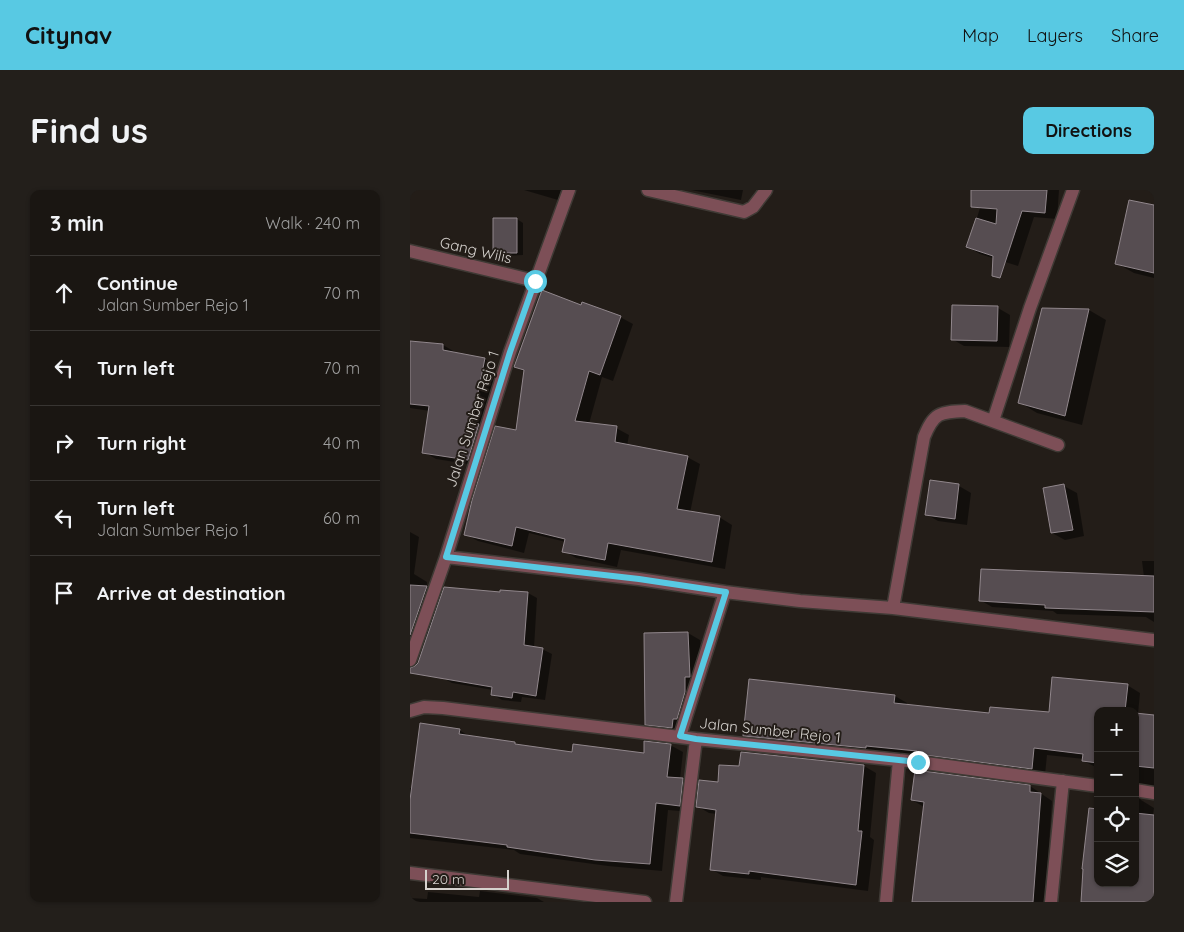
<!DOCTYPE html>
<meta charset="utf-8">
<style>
:root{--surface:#1a1612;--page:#231f1b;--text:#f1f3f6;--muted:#9f9f9f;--line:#383532;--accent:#58c9e3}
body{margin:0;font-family:Quicksand,sans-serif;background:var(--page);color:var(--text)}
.controls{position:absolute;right:15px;bottom:15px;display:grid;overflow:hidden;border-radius:10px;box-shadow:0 1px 4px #0004}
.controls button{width:45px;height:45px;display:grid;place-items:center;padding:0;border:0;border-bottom:1px solid var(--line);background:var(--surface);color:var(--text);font:25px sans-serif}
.scale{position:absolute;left:15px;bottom:12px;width:84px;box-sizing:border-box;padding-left:5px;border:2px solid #d5d1cd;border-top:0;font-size:14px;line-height:18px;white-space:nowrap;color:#d5d1cd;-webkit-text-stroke:4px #231d18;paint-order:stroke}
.stop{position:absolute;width:15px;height:15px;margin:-11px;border:4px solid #58c9e3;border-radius:50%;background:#fff}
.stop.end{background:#58c9e3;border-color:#fff;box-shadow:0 1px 5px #0008}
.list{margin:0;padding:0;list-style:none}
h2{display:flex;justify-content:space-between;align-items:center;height:65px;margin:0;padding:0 20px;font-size:21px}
h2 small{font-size:16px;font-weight:400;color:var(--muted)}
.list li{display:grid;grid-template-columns:32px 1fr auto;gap:15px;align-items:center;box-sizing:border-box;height:75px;padding:0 20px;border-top:1px solid var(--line)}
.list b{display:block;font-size:19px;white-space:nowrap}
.list p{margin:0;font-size:16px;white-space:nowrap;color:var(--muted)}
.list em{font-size:16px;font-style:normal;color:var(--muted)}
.icon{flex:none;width:28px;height:28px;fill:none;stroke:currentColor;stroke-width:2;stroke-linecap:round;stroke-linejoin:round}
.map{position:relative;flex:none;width:744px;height:712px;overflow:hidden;border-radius:10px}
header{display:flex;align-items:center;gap:30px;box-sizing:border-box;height:70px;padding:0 25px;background:var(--accent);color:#111}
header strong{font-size:24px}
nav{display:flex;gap:28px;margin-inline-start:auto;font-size:18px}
.intro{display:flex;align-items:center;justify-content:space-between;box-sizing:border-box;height:120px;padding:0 30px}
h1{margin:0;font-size:35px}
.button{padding:12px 22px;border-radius:10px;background:var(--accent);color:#111;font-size:18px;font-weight:700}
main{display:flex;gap:30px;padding:0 30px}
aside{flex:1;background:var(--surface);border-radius:10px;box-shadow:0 1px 4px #0004}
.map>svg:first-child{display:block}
.shadow{fill:#0007}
.building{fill:#564d51;stroke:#91878c}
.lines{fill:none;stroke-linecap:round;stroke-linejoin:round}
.minor-casing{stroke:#3f3a35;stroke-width:15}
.minor{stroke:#7d4f57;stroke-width:12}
.route{stroke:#58c9e3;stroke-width:6}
.labels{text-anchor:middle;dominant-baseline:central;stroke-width:4;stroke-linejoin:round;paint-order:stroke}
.street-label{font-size:15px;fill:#d5d1cd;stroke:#231d18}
</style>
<header>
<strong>Citynav</strong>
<nav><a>Map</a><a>Layers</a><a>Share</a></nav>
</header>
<div class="intro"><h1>Find us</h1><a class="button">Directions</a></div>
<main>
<aside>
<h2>3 min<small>Walk · 240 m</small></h2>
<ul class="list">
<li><svg class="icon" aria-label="ahead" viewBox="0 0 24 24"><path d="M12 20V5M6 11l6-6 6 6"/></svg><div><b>Continue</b><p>Jalan Sumber Rejo 1</p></div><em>70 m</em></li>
<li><svg class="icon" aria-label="left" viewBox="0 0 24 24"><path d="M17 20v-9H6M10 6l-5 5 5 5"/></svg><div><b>Turn left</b></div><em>70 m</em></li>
<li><svg class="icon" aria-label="right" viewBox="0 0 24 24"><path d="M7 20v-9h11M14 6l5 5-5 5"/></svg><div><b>Turn right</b></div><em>40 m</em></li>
<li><svg class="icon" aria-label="left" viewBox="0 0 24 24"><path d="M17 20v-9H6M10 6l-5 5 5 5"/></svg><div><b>Turn left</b><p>Jalan Sumber Rejo 1</p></div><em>60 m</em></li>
<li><svg class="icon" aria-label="arrive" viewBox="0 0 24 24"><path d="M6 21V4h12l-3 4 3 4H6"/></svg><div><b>Arrive at destination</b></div></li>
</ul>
</aside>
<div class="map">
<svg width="744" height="712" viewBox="0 0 744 712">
<rect width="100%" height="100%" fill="#231d18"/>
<path class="shadow" d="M114,0H151L148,10Z
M281,0H333L331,10Z
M565,0H649L647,29L624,27L608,76L570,64L558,57L574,5Z
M744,17V88L724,83L706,73Z
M84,29H107L113,33V65L90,66L84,62Z
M172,116L210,127L223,134L203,191L192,187L179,234L206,238L219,245L217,256L277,267L290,274L280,323L309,327L322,335L315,379L211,360L207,377L166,368L154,361L156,352L119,343L114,363L68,351L55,344L107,241L115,182L105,177Z
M543,116L588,118L600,125L599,157L554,156L542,149Z
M679,120L696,130L672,235L627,223L609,212Z
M0,152L33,155L45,162L74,169L86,176L75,239L70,276L26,269L14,262L20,221L0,218Z
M521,292L549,296L561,303L557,335L528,331L516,324Z
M654,296L667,303L674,346L655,350L642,343Z
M0,342L9,347L4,384L17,392V397L32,406L118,403L127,408L124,458L132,459L142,464L135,510L112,507L111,512L92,510L82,504L83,500L42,493L33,488L28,452L16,445L14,453L1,451L0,458Z
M732,371H744V432L736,427L647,424L643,421L582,417L570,410L734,387Z
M278,443L290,450L291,494L274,544L248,541L236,534Z
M717,495L730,503L728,524L744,526V600L732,602L729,607L731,610L744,618L740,645L744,646V712H673L688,693H725V521H688V578L673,571L674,569L637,565L635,585L347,552L334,545L485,506L497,513V515L581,524H640Z
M49,540L61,547L104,553L111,556L163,564H235L260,555L273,562L270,589L285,597L282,622L258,620L252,681L198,676L110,664L104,660L0,648V598H3Z
M454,576L466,583L460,647L464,650L458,701L351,687V690L313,686L301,679L307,624L299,623L287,616L309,593Z
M620,596L642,611L635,712H504L514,617L502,610Z
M70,701L127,708L134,712H0V708L17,709L18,702L69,707Z"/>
<path class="building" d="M561,0H637L635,23L612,21L590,88L582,86L583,66L556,57L566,28L586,34L587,19L561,17Z
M719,10L744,15V83L705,74Z
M83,28H107V63H83Z
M132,100L171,115L172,112L211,126L190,185L179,181L165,231L207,236L205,252L278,266L267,319L310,326L302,372L198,353L195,370L152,362L155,349L106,337L102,356L54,345L62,310L85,236L106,240L114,180L104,177Z
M542,115L588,116L587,151L541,150Z
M632,118L679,119L655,226L608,213Z
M0,151L33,154V160L75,168L62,233L69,234L58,270L12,263L19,216L0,214Z
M520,290L549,294L545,329L515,325Z
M654,294L663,340L641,343L633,298Z
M571,379L744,386V422L635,418V415L569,411Z
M0,395L17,396L0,445Z
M34,397L90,402V400L118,402L114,455L133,458L126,506L103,502L102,508L81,505L82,497L0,483V478L5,476L8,473Z
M278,442L280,487H275V502L267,529H263L262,538L235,535L234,443Z
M642,487L718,494L715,521H688V573L672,571L673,564L624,558L622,579L507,564V561L456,556V558L333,546L339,489L485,505L484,513L579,523L580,517L639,522Z
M725,523L744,525V578L725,576Z
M10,533L50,539L49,544L105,552V554L162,562L163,554L234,563V551L261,554L257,587L273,588L270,616L246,613L240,674L185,670L97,657V655L0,643V610Z
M331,562L454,575L448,641H452L446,695L339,681V684L300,680L306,620L286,617L289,590L308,592L309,575L329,576Z
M505,580L620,595V602L631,603L623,712H502L514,612L501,610Z
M679,618L688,619V693H725V623L744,625V712H671L673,679H672Z"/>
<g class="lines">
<defs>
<path id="minor" d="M238,0L334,22L343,17L356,0
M0,61L125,91
M583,231L620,118L663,0
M36,367L229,389L315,402
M483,418L514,247C524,223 529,222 555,221L648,255
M0,470L36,367L100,162L159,0
M0,521L14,517L33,518L286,549L508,572L688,596
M270,546L315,402L390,411L483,418L744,450
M725,600L744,603
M0,683L235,712
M266,712L286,549
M476,712L489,570
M641,712L653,591"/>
</defs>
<use href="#minor" class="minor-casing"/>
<use href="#minor" class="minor"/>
</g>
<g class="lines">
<path class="route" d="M125,91L100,162L36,367L229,389L316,402L270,546L286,549L508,572"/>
</g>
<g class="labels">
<g class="street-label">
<text transform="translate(66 60) rotate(13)">Gang Wilis</text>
<text transform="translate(62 229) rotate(-72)">Jalan Sumber Rejo 1</text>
<text transform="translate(360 540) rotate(6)">Jalan Sumber Rejo 1</text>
</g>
</g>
</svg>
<div class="controls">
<button>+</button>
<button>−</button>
<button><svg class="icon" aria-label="locate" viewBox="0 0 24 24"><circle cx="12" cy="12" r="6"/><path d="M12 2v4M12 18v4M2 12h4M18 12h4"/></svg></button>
<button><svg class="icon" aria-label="layers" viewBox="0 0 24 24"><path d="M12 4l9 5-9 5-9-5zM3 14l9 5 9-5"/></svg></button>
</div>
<div class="scale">20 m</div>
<div class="stop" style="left:125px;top:91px"></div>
<div class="stop end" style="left:508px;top:572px"></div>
</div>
</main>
